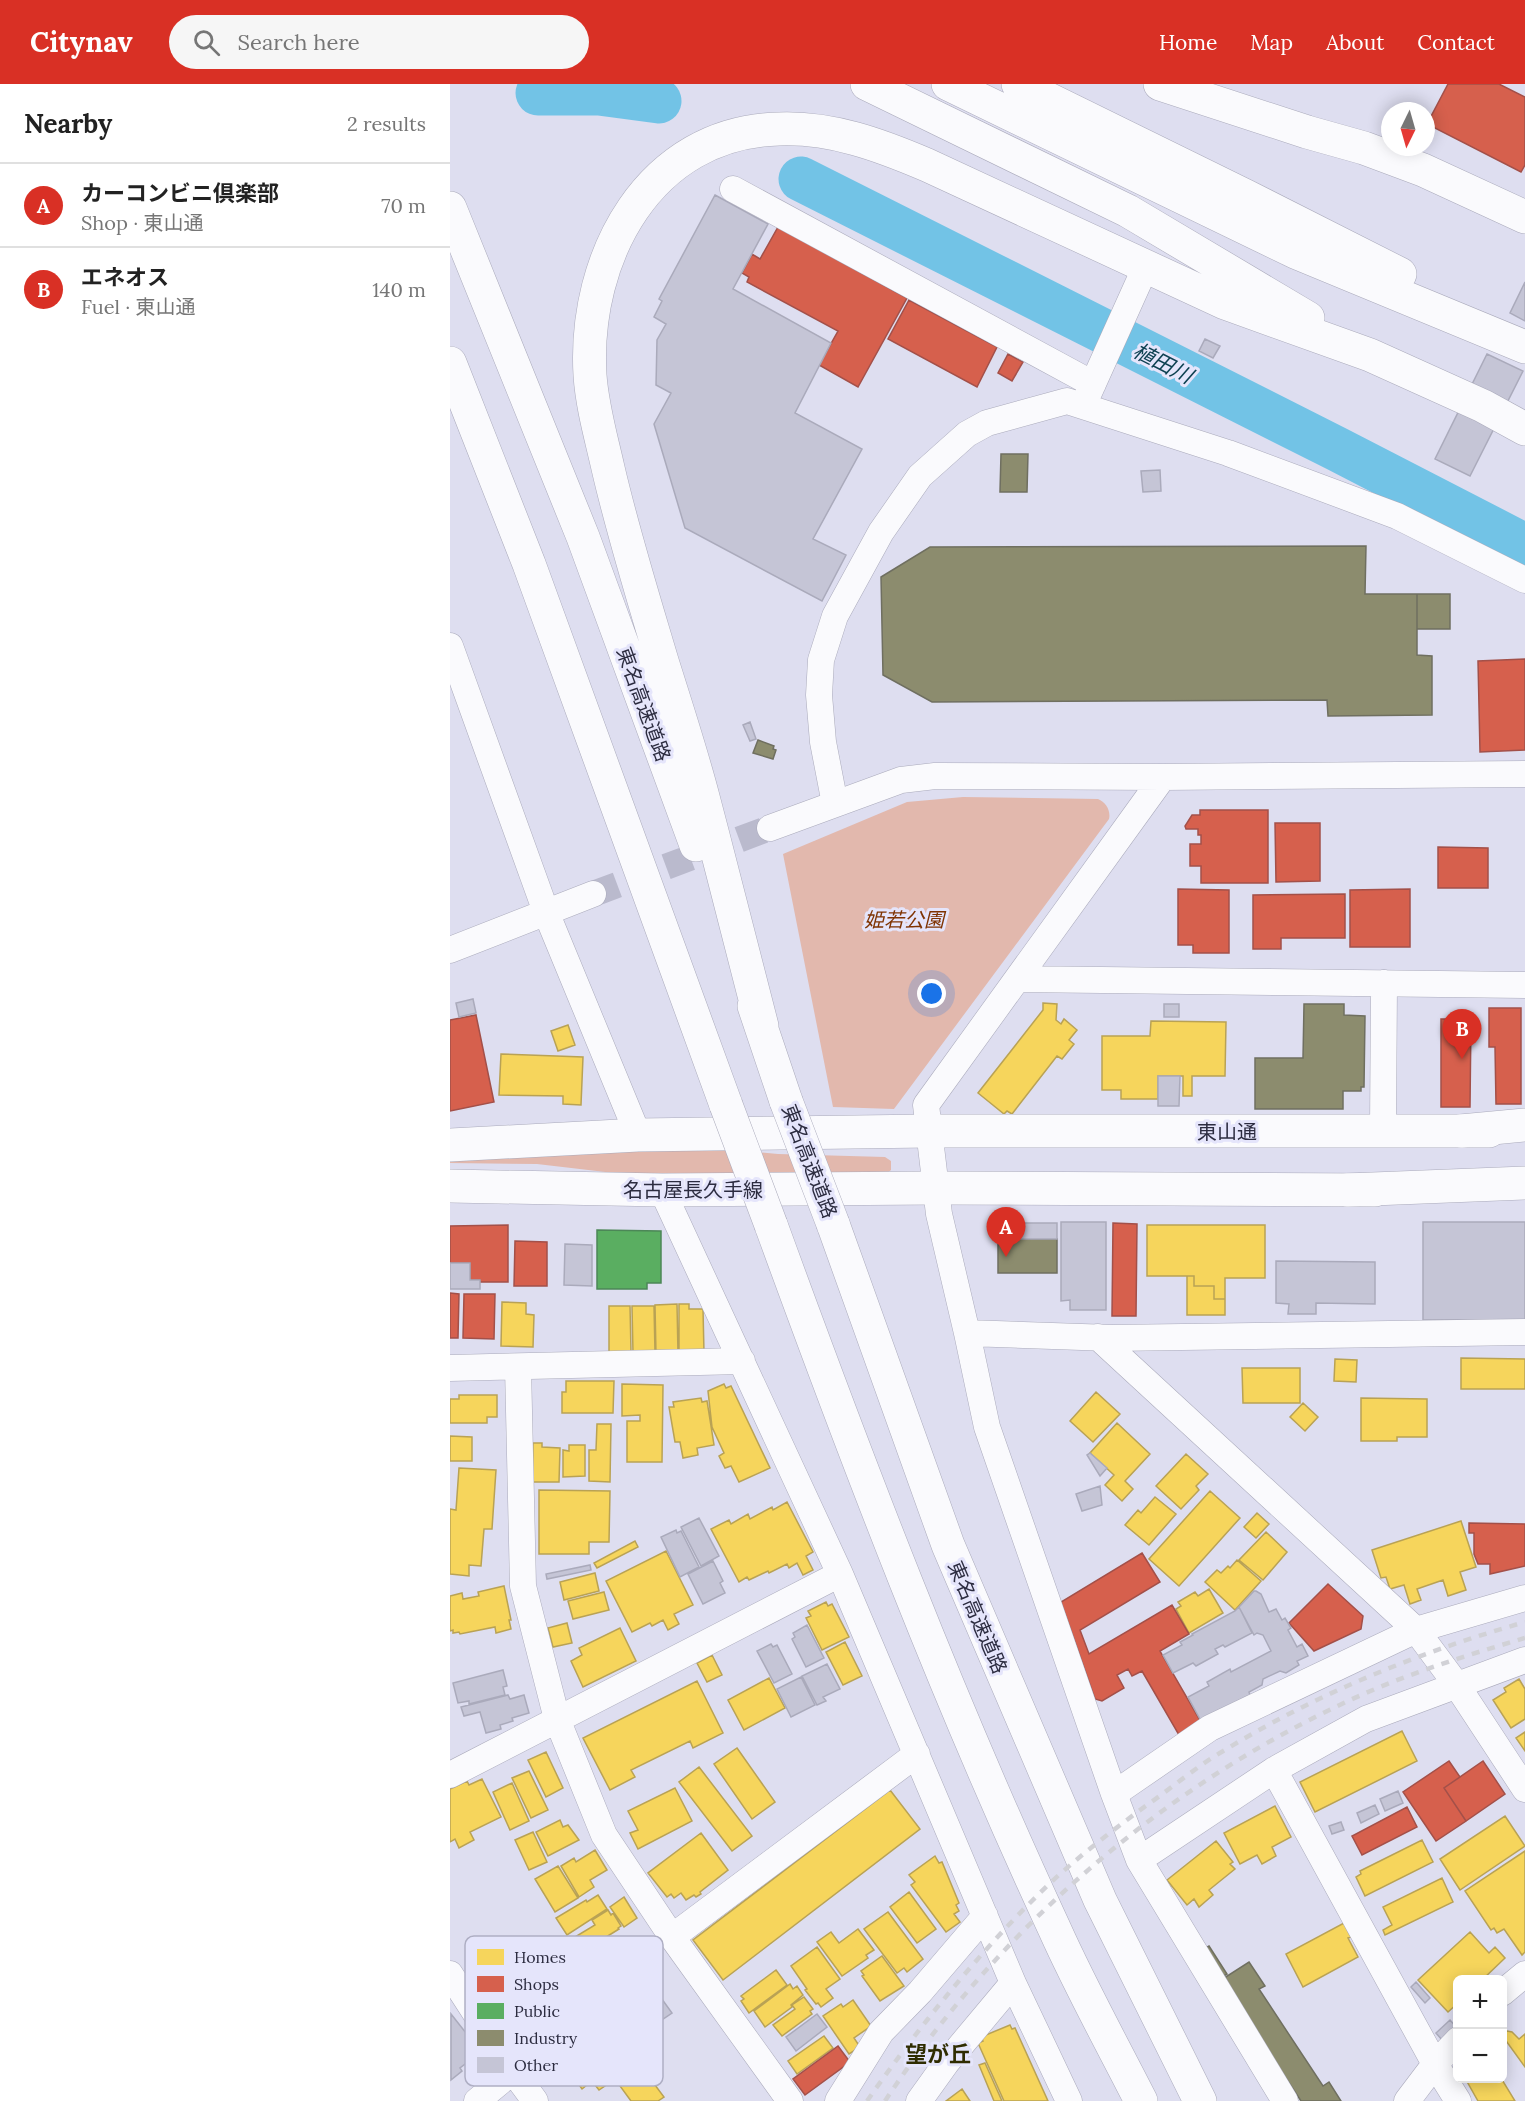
<!DOCTYPE html>
<meta charset="utf-8">
<style>
:root{--surface:#fff;--page:#f6f6f6;--text:#222;--muted:#767676;--line:#e0e0e0;--accent:#d93025}
body{margin:0;font-family:Lora,"Noto Sans JP",serif;background:var(--page);color:var(--text)}
.controls{position:absolute;right:18px;bottom:18px;display:grid;overflow:hidden;border-radius:9px;box-shadow:0 3px 15px #0003}
.controls button{width:54px;height:54px;display:grid;place-items:center;padding:0;border:0;border-bottom:2px solid var(--line);background:var(--surface);color:var(--text);font:30px sans-serif}
.compass{position:absolute;left:931px;top:18px;width:54px;height:54px;border-radius:50%;background:var(--surface);box-shadow:0 3px 15px #0003;rotate:185deg}
.you{position:absolute;left:482px;top:910px;width:21px;height:21px;margin:-15px;border:4px solid #fff;border-radius:50%;background:#1a73e8;box-shadow:0 0 0 9px #1a73e833}
.badge{display:grid;place-items:center;width:39px;height:39px;border-radius:50%;background:var(--accent);color:#fff;font-size:20px;font-weight:700}
.pin{position:absolute;translate:-50% -50px;filter:drop-shadow(0 2px 3px #0008)}
.pin::after{content:'';position:absolute;top:32px;width:21px;height:18px;background:inherit;clip-path:polygon(0 0,100% 0,50% 100%)}
.list{margin:0;padding:0;list-style:none}
h2{display:flex;justify-content:space-between;align-items:center;height:78px;margin:0;padding:0 24px;font-size:26px}
h2 small{font-size:20px;font-weight:400;color:var(--muted)}
.list li{display:grid;grid-template-columns:39px 1fr auto;gap:18px;align-items:center;box-sizing:border-box;height:84px;padding:0 24px;border-top:2px solid var(--line)}
.list b{display:block;font-size:22px;white-space:nowrap}
.list p{margin:0;font-size:20px;white-space:nowrap;color:var(--muted)}
.list em{font-size:20px;font-style:normal;color:var(--muted)}
.icon{flex:none;width:33px;height:33px;fill:none;stroke:currentColor;stroke-width:2;stroke-linecap:round;stroke-linejoin:round}
.map{position:relative;flex:none;width:1075px;height:2017px;overflow:hidden}
header{display:flex;align-items:center;gap:36px;box-sizing:border-box;height:84px;padding:0 30px;background:var(--accent);color:#fff}
header strong{font-size:28px}
nav{display:flex;gap:33px;margin-inline-start:auto;font-size:21px}
.search{width:420px;height:54px;background:var(--page);display:flex;align-items:center;gap:15px;box-sizing:border-box;padding:0 21px;border-radius:33px;color:var(--muted);font-size:22px}
main{display:flex}
aside{flex:1;background:var(--surface)}
.map>svg:first-child{display:block}
.green{fill:#e2b8ad}
.homes{fill:#f6d55c;stroke:#b9a254;stroke-width:1.5}
.shops{fill:#d6604d;stroke:#a35049;stroke-width:1.5}
.public{fill:#5aae61;stroke:#4c8757;stroke-width:1.5}
.industry{fill:#8c8c6e;stroke:#6f6f60;stroke-width:1.5}
.lines{fill:none;stroke-linecap:round;stroke-linejoin:round}
.river{stroke:#72c3e6;stroke-width:45}
.building{fill:#c5c5d6;stroke:#aab;stroke-width:1.5}
.minor-tunnel{stroke:#babacd;stroke-width:26;stroke-dasharray:26 13;stroke-linecap:butt}
.minor-casing{stroke:#aab;stroke-width:27}
.major-casing{stroke:#aab;stroke-width:34}
.highway-casing{stroke:#aab;stroke-width:34}
.minor{stroke:#fafafd;stroke-width:26}
.major{stroke:#fafafd;stroke-width:33}
.highway{stroke:#fafafd;stroke-width:33}
.rail{stroke:#d1d1d6;stroke-width:4.5;stroke-dasharray:8 8;stroke-linecap:butt}
.highway-bridge-casing{stroke:#aab;stroke-width:34;stroke-linecap:butt}
.highway-bridge{stroke:#fafafd;stroke-width:33}
.labels{text-anchor:middle;dominant-baseline:central;stroke-width:6;stroke-linejoin:round;paint-order:stroke}
.street-label{font-size:20px;fill:#2c2c40;stroke:#e5e5fb}
.park-label{font-size:20px;font-style:italic;fill:#7f3302;stroke:#e5e5fb}
.water-label{font-size:21px;font-style:italic;fill:#0e4152;stroke:#e5e5fb}
.quarter-label{font-size:22px;font-weight:bold;fill:#2f2c01;stroke:#e5e5fb}
.key{fill:#e5e5fb;stroke:#aeaec3;stroke-width:1.5}
.key-label{font-size:16px;fill:#2c2c40}
</style>
<header>
<strong>Citynav</strong>
<div class="search"><svg class="icon" aria-label="search" viewBox="0 0 24 24"><circle cx="10" cy="10" r="6"/><path d="M15 15l6 6"/></svg>Search here</div>
<nav><a>Home</a><a>Map</a><a>About</a><a>Contact</a></nav>
</header>
<main>
<aside>
<h2>Nearby<small>2 results</small></h2>
<ul class="list">
<li><span class="badge">A</span><div><b>カーコンビニ倶楽部</b><p>Shop · 東山通</p></div><em>70 m</em></li>
<li><span class="badge">B</span><div><b>エネオス</b><p>Fuel · 東山通</p></div><em>140 m</em></li>
</ul>
</aside>
<div class="map">
<svg width="1075" height="2017" viewBox="0 0 1075 2017">
<rect width="100%" height="100%" fill="#dedef0"/>
<path class="green" d="M513,713L648,715C656,718 661,727 659,735L444,1025L383,1023L333,770L457,718Z
M207,1059L328,1070L435,1073L441,1077V1086L435,1091L198,1093L87,1080L0,1079V1070Z"/>
<path class="homes" d="M593,919L607,920L606,936L611,940L614,935L627,946L619,956L624,960L612,975L607,972L562,1030L557,1027L554,1030L528,1009L593,926Z
M701,937L776,938L775,992H742V1012H733V992H708V1015H671V1006H652V952H700Z
M118,941L125,961L108,967L101,947Z
M51,970L133,973L131,1021L113,1020V1012L49,1011Z
M697,1141H815V1194H775V1215H764V1202H744V1192H697Z
M737,1192H744V1202H764V1215H775V1231H737Z
M52,1218L76,1219V1230L84,1231L83,1263L51,1262Z
M227,1220L228,1270H206L205,1221Z
M229,1220H239V1225H253L254,1269H229Z
M159,1222H180L181,1268H159Z
M182,1222H204L205,1269H183Z
M1011,1274L1075,1275V1305H1011Z
M885,1275L907,1276L906,1298L884,1297Z
M792,1284H850V1319H793Z
M116,1297H164L163,1329H112V1308H116Z
M172,1300L213,1301L212,1378H177V1337H190V1331L172,1332Z
M274,1300L276,1304L281,1302L320,1384L289,1398L281,1382L275,1384L269,1372L274,1369L262,1343L258,1307Z
M646,1308L670,1330L643,1358L620,1337Z
M9,1311H47V1333H37V1339H0V1315H9Z
M251,1314L252,1318L257,1317L264,1361L247,1364L248,1371L233,1374L230,1358H225L219,1323H224L223,1318Z
M911,1314L977,1315V1353H947V1357H911Z
M853,1319L868,1333L855,1347L840,1333Z
M667,1339L700,1370L675,1397L683,1405L672,1417L655,1401L664,1391L640,1369Z
M147,1340H161L160,1398L139,1397V1366H146Z
M0,1352L22,1353V1377H0Z
M83,1359H92V1363L110,1364L109,1398H82Z
M119,1361H135V1392L113,1393V1366L119,1367Z
M736,1370L758,1390L746,1402L749,1406L731,1425L706,1402Z
M9,1384L46,1386L42,1445H34L31,1482L19,1481V1492L0,1490V1425L6,1426Z
M89,1406L160,1407L159,1458H139V1470H89Z
M760,1407L790,1434L729,1502L699,1475Z
M705,1413L726,1430L699,1461L675,1441L688,1426L691,1429Z
M337,1418L363,1468L356,1472L363,1486L353,1491L347,1479L339,1484L337,1480L319,1489L318,1487L299,1496L297,1493L289,1498L261,1445L279,1436L281,1440L298,1430L300,1435L322,1423L323,1426Z
M807,1429L819,1440L806,1454L794,1443Z
M1011,1437L1026,1483L1010,1488L1016,1506L998,1512L993,1496L967,1505L971,1516L960,1520L954,1501L940,1505L936,1493L931,1494L922,1466Z
M816,1448L837,1468L813,1496L789,1476Z
M185,1457L188,1463L147,1484L144,1479Z
M216,1467L243,1521L224,1530L229,1540L218,1546L213,1536L202,1542L200,1539L182,1548L156,1497Z
M787,1476L811,1497L785,1526L755,1498L767,1486L771,1489L778,1482L780,1484Z
M145,1489L149,1507L114,1516L110,1498Z
M54,1502L61,1536H59L61,1545L46,1549L45,1543L10,1550L9,1548L3,1549V1546L0,1547V1512L12,1509L13,1515L29,1512L28,1508Z
M759,1505L773,1529L739,1549L726,1525L731,1522L728,1518L745,1508L748,1512Z
M154,1508L159,1526L123,1535L118,1517Z
M376,1518L378,1522L382,1520L399,1553L372,1566L356,1534L361,1532L358,1527Z
M117,1539L122,1559L103,1563L98,1544Z
M170,1544L186,1577L133,1603L121,1577L132,1571L129,1564Z
M395,1558L412,1592L393,1601L376,1568Z
M262,1571L272,1591L257,1598L247,1579Z
M319,1594L335,1624L294,1646L278,1616Z
M1069,1595L1075,1605V1635L1061,1644L1043,1616L1056,1608L1054,1604Z
M247,1597L273,1649L243,1664L240,1657L181,1686L185,1693L160,1706L133,1654Z
M952,1647L967,1677L865,1728L850,1698Z
M1075,1648V1667L1066,1654Z
M287,1664L325,1718L302,1735L264,1680Z
M96,1668L113,1704L96,1713L78,1676Z
M249,1683L302,1752L282,1767L229,1698Z
M79,1687L98,1726L81,1734L62,1694Z
M32,1695L51,1733L20,1748L24,1756L9,1764L5,1755L0,1758V1705L17,1697L19,1701Z
M62,1699L79,1737L60,1746L43,1708Z
M225,1704L242,1737L188,1765L180,1749L188,1746L178,1727Z
M440,1706L470,1745L273,1896L243,1856Z
M825,1722L841,1753L822,1763L826,1772L812,1780L807,1771L790,1780L774,1749Z
M1055,1732L1075,1762L1010,1806L990,1775Z
M110,1736L113,1743L118,1741L129,1756L98,1772L86,1748Z
M83,1748L97,1778L79,1786L65,1756Z
M251,1749L278,1786L250,1808L251,1810L246,1813L244,1811L236,1816L231,1809L224,1814L221,1810L217,1813L198,1789Z
M972,1756L983,1778L915,1812L906,1793L911,1790L910,1787Z
M766,1757L783,1778L780,1780L785,1785L759,1806L763,1811L749,1823L744,1815L737,1821L717,1796Z
M145,1766L157,1786L140,1796L144,1803L129,1813L111,1782L124,1774L126,1778Z
M1075,1767V1868L1072,1871L1054,1845L1047,1849L1044,1844L1041,1846L1015,1807Z
M485,1772L489,1779L492,1778L509,1819L506,1821L509,1827L504,1830L510,1838L496,1848L461,1801L465,1798L459,1791Z
M108,1782L128,1814L105,1828L85,1795Z
M992,1794L1003,1818L935,1851L933,1846L942,1841L933,1823Z
M459,1808L486,1845L467,1859L440,1823Z
M148,1811L157,1825L117,1851L106,1834L136,1816L137,1818Z
M174,1813L187,1834L174,1843L160,1823Z
M158,1826L161,1831L163,1829L171,1842L168,1844L169,1845L129,1870L120,1856L145,1841L142,1836Z
M438,1828L473,1875L457,1888L454,1884L447,1889L414,1845Z
M894,1839L901,1853L898,1854L908,1873L853,1903L836,1870Z
M408,1845L424,1866L416,1871L418,1874L392,1892L367,1858L381,1848L389,1859Z
M1020,1848L1039,1869L1045,1863L1055,1874L1032,1896H1008V1919L998,1928L968,1896Z
M367,1863L390,1895L376,1905L383,1914L371,1923L368,1919L366,1920L355,1906L357,1905L341,1882Z
M432,1872L454,1902L430,1917L412,1892L414,1891L411,1887Z
M326,1886L337,1901L299,1929L291,1917L294,1915L291,1912Z
M340,1900L343,1905L347,1902L353,1911L341,1921L342,1923L315,1943L304,1927Z
M354,1913L363,1925L360,1927L362,1930L332,1952L323,1941L345,1925L342,1921Z
M403,1916L421,1942L404,1954L410,1963L399,1970L373,1932L391,1920L393,1923Z
M171,1940L195,1975L149,2006L142,1997L132,2005L122,1991L131,1984L124,1973Z
M560,1941L562,1945L565,1944L598,2017H554L528,1959L533,1957L531,1953Z
M1057,1947L1062,1948L1069,1955L1075,1950V1983L1054,1954V1950Z
M374,1952L383,1964L347,1990L338,1977Z
M535,1979L552,2017H544L529,1981Z
M193,1985L214,2013L208,2017H181L170,2002Z
M1015,1994H1051L1065,2017H1028Z
M512,2005L520,2017H496Z"/>
<path class="shops" d="M998,0H1049L1075,13V81L1071,88L977,40Z
M328,143L457,214L408,303L369,281L388,247L297,198L299,193L292,189L302,170L310,175Z
M459,216L547,263L527,303L438,255Z
M558,270L573,278L562,297L548,289Z
M1075,575V666L1030,668L1028,577Z
M750,726H818V799H751V782H740V760H751V751H748V745H736L735,742L742,731H750Z
M825,739H870V797L826,798Z
M988,763L1038,764V804H988Z
M728,805L779,806V869H743V861H728Z
M960,805V863H900V806Z
M895,810V854H831V865H803V811Z
M1039,924H1071V1020H1046L1045,963H1039Z
M26,931L44,1018L0,1027V936Z
M991,935H1021L1020,1023H991Z
M663,1139L687,1140L686,1232H662Z
M58,1141V1198H30V1196H20V1179H0V1142Z
M65,1157L97,1158V1202H64Z
M0,1209L9,1210L8,1254H0Z
M14,1210H45L44,1255L13,1254Z
M1019,1439L1075,1440V1482L1040,1490V1480H1028L1024,1470V1449H1019Z
M692,1469L710,1498L630,1546L639,1570L722,1521L739,1550L710,1567L751,1638L729,1651L692,1587L682,1592L678,1585L667,1591L674,1604L652,1617L645,1615L611,1518Z
M878,1500L913,1532L911,1545L864,1567L839,1539Z
M999,1677L1010,1693L994,1704L1016,1737L986,1757L953,1708Z
M1033,1677L1055,1710L1016,1737L994,1704Z
M957,1723L967,1743L912,1771L902,1752Z
M388,1962L400,1978L355,2011L343,1995Z"/>
<path class="public" d="M147,1146L211,1147V1199H197V1205H147Z"/>
<path class="industry" d="M551,370H578L577,408H550Z
M916,462L915,510H967V571L982,572V631L878,632L877,616L482,618L433,591L431,493L480,463Z
M967,510H1000V545H967Z
M308,656L324,662L323,665L326,666L323,675L303,669Z
M854,920H894V931L915,932L914,1003H911V1007H893V1025H805V974H853Z
M548,1155H607V1189H548Z
M759,1862L777,1890L769,1895L752,1866Z
M799,1878L815,1902L809,1905L873,2002L879,1998L891,2017H851L771,1896Z"/>
<g class="lines">
<path class="river" d="M88,9H149L209,17
M351,95L887,365L1075,462"/>
</g>
<path class="building" d="M265,111L318,140L283,205L381,259L345,329L412,365L363,455L396,471L372,517L235,444L204,340L221,309L206,301L207,256L216,240L204,233L212,217L209,215Z
M1075,198V237L1060,229Z
M755,255L770,262L763,274L749,267Z
M1037,270L1073,287L1020,392L985,375Z
M710,386L711,407L693,408L691,387Z
M300,638L306,655L300,657L293,641Z
M23,915L26,929L9,933L6,919Z
M714,920H729V933H714Z
M708,992H730L729,1022H708Z
M611,1138H656V1226H620V1216L611,1217Z
M973,1138H1075V1236H973Z
M571,1139H607V1155H548V1149H571Z
M115,1160L142,1161V1202L114,1201Z
M826,1177L925,1178V1220L866,1219V1230H838L839,1220L826,1219Z
M0,1179H20V1196H30V1205H0Z
M640,1369L657,1384L650,1392L637,1371Z
M650,1402L652,1421L632,1427L626,1410Z
M249,1434L269,1472L251,1482L231,1443Z
M226,1446L227,1449L231,1447L249,1483L230,1493L211,1453Z
M263,1477L273,1497L270,1499L275,1509L253,1520L238,1490Z
M140,1481L141,1486L97,1495L96,1490Z
M804,1507H806L811,1510L819,1528L826,1525L832,1536L835,1534L841,1544L838,1546L847,1563L852,1560L858,1572L847,1577L849,1581L836,1589L830,1587L813,1595L812,1601L799,1608L800,1611L751,1637L738,1613L759,1602L757,1598L780,1585L781,1588L821,1567L813,1551L807,1549L804,1551L789,1523Z
M789,1523L802,1549L775,1563L773,1561L765,1565L768,1570L746,1582L743,1579L723,1589L713,1571L732,1561L730,1558L743,1551L742,1550L785,1527Z
M357,1541L374,1574L356,1583L342,1555L345,1553L343,1549Z
M321,1560L323,1563L327,1561L342,1590L324,1599L307,1567Z
M377,1580L390,1605L373,1613L376,1617L367,1621L352,1592Z
M53,1586L57,1602L53,1603L55,1611L19,1620V1617L8,1619L3,1599Z
M351,1593L365,1621L341,1633L327,1605Z
M58,1611L60,1615L74,1611L79,1629L62,1634L63,1637L50,1641L51,1645L36,1649L30,1628L14,1632L11,1623Z
M948,1707L953,1719L935,1727L930,1715Z
M925,1721L929,1730L911,1739L907,1729Z
M891,1738L894,1746L882,1750L879,1742Z
M966,1898L980,1914L975,1919L961,1903Z
M209,1911L222,1929L191,1950L179,1932Z
M1,1930L31,1968L10,1984L12,1987L1,1996Z
M367,1930L377,1943L346,1967L336,1953Z
M1000,1936L1006,1943L992,1956L986,1949Z"/>
<g class="lines">
<path class="minor-tunnel" d="M143,810L320,744"/>
<defs>
<path id="minor" d="M283,105L643,300
M637,313L696,182
M0,562L96,828L188,1051
M713,693L476,1021L489,1130L517,1249L537,1343L664,1710L689,1776L835,2017
M385,720L373,658L369,611L371,576L385,532L431,448L470,392L517,350L537,339L617,317L778,369L947,432L1075,496
M320,744L451,696L485,692L713,693L1075,690
M0,866L143,810
M567,895L1075,901
M933,1046L934,899
M212,1106L390,1490L563,1899L619,2017
M517,1249L661,1254L1075,1248
M648,1253L966,1546L1006,1600L1075,1705
M68,1283L73,1502L107,1635L154,1751L222,1853L340,2017
M0,1284L292,1277
M824,1686L985,1980L1008,2017
M0,1691L390,1490
M664,1710L760,1644L966,1546L1075,1514
M689,1776L824,1686L916,1635L1075,1576
M222,1853L467,1670
M0,1890L63,1987L85,2017
M1052,1909L1075,1890
M27,2017L63,1987
M388,2017L431,1948L470,1908L535,1832
M469,2017L497,1978L563,1899
M957,2017L985,1980L1008,1956"/>
<path id="major" d="M0,1061L188,1051L479,1047H1039
M0,1102L212,1106L486,1104L925,1106"/>
<path id="highway" d="M417,0L678,127L858,234
M498,0L845,168L1075,263
M568,0L796,112L950,190
M710,0L857,48L914,64L973,86L1075,133
M0,124L133,453L246,761
M0,279L79,480L276,1021
M304,922L336,1017
M312,942C292,865 273,789 253,713C241,667 226,622 212,577C193,513 173,449 158,384C151,353 142,322 140,291C133,173 199,48 329,45C382,43 430,61 477,81L775,219L920,271L1033,322L1075,345
M1011,1047L1075,1041
M897,1106L1075,1099
M383,1140L498,1461L650,1816L750,2017
M321,1141C408,1380 498,1616 605,1846C631,1904 662,1960 691,2017"/>
</defs>
<use href="#minor" class="minor-casing"/>
<use href="#major" class="major-casing"/>
<use href="#highway" class="highway-casing"/>
<use href="#minor" class="minor"/>
<use href="#major" class="major"/>
<use href="#highway" class="highway"/>
<path class="rail" d="M417,2017C471,1940 530,1867 598,1801C629,1772 663,1746 697,1721C723,1703 747,1682 775,1666C868,1609 970,1568 1075,1538
M435,2017C548,1846 710,1705 896,1618C953,1591 1014,1572 1075,1554"/>
<defs>
<path id="highway-bridge" d="M336,1017L383,1140
M276,1021L321,1141"/>
</defs>
<use href="#highway-bridge" class="highway-bridge-casing"/>
<use href="#highway-bridge" class="highway-bridge"/>
</g>
<g class="labels">
<g class="street-label">
<text transform="translate(194 620) rotate(70)">東名高速道路</text>
<text x="777" y="1047">東山通</text>
<text transform="translate(360 1077) rotate(69)">東名高速道路</text>
<text x="243" y="1105">名古屋長久手線</text>
<text transform="translate(528 1533) rotate(67)">東名高速道路</text>
</g>
<g class="park-label">
<text x="454" y="835">姫若公園</text>
</g>
<g class="water-label">
<text transform="translate(713 279) rotate(27)">植田川</text>
</g>
<g class="quarter-label">
<text x="488" y="1970">望が丘</text>
</g>
</g>
<rect x="15" y="1852" width="198" height="150" rx="9" class="key"/>
<rect x="27" y="1865" width="27" height="16" fill="#f6d55c"/>
<rect x="27" y="1892" width="27" height="16" fill="#d6604d"/>
<rect x="27" y="1919" width="27" height="16" fill="#5aae61"/>
<rect x="27" y="1946" width="27" height="16" fill="#8c8c6e"/>
<rect x="27" y="1973" width="27" height="16" fill="#c5c5d6"/>
<g class="key-label">
<text x="64" y="1879">Homes</text>
<text x="64" y="1906">Shops</text>
<text x="64" y="1933">Public</text>
<text x="64" y="1960">Industry</text>
<text x="64" y="1987">Other</text>
</g>
</svg>
<div class="controls">
<button>+</button>
<button>−</button>
</div>
<svg class="compass" viewBox="-18 -18 36 36"><path d="M0-13l5 13h-10z" fill="#e53935"/><path d="M0 13l5-13h-10z" fill="#767676"/></svg>
<div class="you"></div>
<div class="pin badge" style="left:556px;top:1173px">A</div>
<div class="pin badge" style="left:1012px;top:975px">B</div>
</div>
</main>
